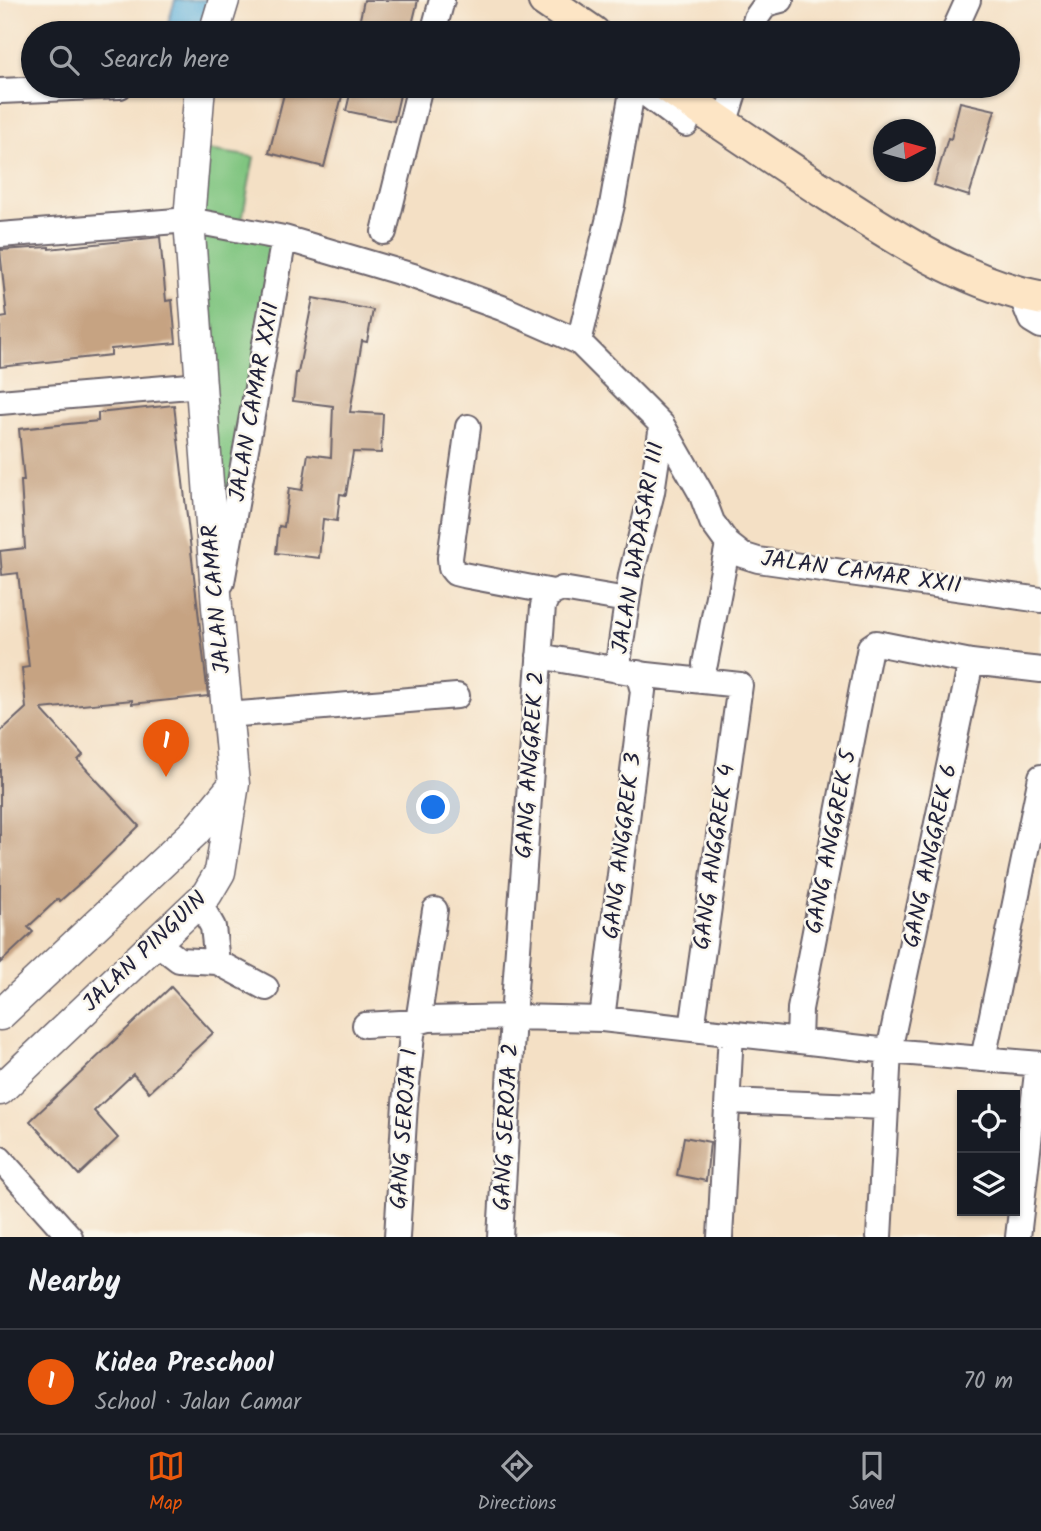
<!DOCTYPE html>
<meta charset="utf-8">
<style>
:root{--surface:#171b24;--page:#242831;--text:#f1f3f6;--muted:#9ea1a6;--line:#363941;--accent:#ea580c}
body{margin:0;font-family:Kalam,sans-serif;background:var(--page);color:var(--text)}
.controls{position:absolute;right:21px;bottom:21px;display:grid;overflow:hidden;border-radius:0px;box-shadow:0 2px 5px #0004}
.controls button{width:63px;height:63px;display:grid;place-items:center;padding:0;border:0;border-bottom:2px solid var(--line);background:var(--surface);color:var(--text);font:35px sans-serif}
.compass{position:absolute;left:873px;top:119px;width:63px;height:63px;border-radius:50%;background:var(--surface);box-shadow:0 2px 5px #0004;rotate:84deg}
.you{position:absolute;left:434px;top:808px;width:24px;height:24px;margin:-18px;border:5px solid #fff;border-radius:50%;background:#1a73e8;box-shadow:0 0 0 10px #1a73e833}
.badge{display:grid;place-items:center;width:46px;height:46px;border-radius:50%;background:var(--accent);color:#fff;font-size:23px;font-weight:700}
.pin{position:absolute;translate:-50% -58px;filter:drop-shadow(0 2px 4px #0008)}
.pin::after{content:'';position:absolute;top:37px;width:24px;height:21px;background:inherit;clip-path:polygon(0 0,100% 0,50% 100%)}
.list{margin:0;padding:0;list-style:none}
h2{display:flex;justify-content:space-between;align-items:center;height:91px;margin:0;padding:0 28px;font-size:30px}
h2 small{font-size:23px;font-weight:400;color:var(--muted)}
.list li{display:grid;grid-template-columns:46px 1fr auto;gap:21px;align-items:center;box-sizing:border-box;height:105px;padding:0 28px;border-top:2px solid var(--line)}
.list b{display:block;font-size:26px;white-space:nowrap}
.list p{margin:0;font-size:23px;white-space:nowrap;color:var(--muted)}
.list em{font-size:23px;font-style:normal;color:var(--muted)}
.icon{flex:none;width:38px;height:38px;fill:none;stroke:currentColor;stroke-width:2;stroke-linecap:round;stroke-linejoin:round}
.map{position:relative;flex:none;width:1041px;height:1237px;overflow:hidden}
.search{position:absolute;background:var(--surface);box-shadow:0 2px 5px #0004;left:21px;right:21px;top:21px;height:77px;display:flex;align-items:center;gap:18px;box-sizing:border-box;padding:0 24px;border-radius:38px;color:var(--muted);font-size:26px}
.sheet{height:196px;background:var(--surface)}
nav{display:flex;justify-content:space-around;align-items:center;box-sizing:border-box;height:98px;border-top:2px solid var(--line);background:var(--surface);font-size:19px;color:var(--muted)}
nav a{display:grid;justify-items:center;gap:4px}
nav .on{color:var(--accent)}
.map>svg:first-child{display:block}
.green{fill:#80c580;stroke:#51745e;stroke-width:2}
.water{fill:#5daed8;stroke:#40688a;stroke-width:2}
.building{fill:#c6a382}
.lines{fill:none;stroke-linecap:round;stroke-linejoin:round}
.minor-casing{stroke:#6c646b;stroke-width:28}
.tertiary-casing{stroke:#6c646b;stroke-width:33}
.secondary-casing{stroke:#6c646b;stroke-width:37}
.minor{stroke:#fff;stroke-width:24}
.tertiary{stroke:#fff;stroke-width:30}
.secondary{stroke:#fde5c5;stroke-width:33}
.labels{text-anchor:middle;dominant-baseline:central;stroke-width:5;stroke-linejoin:round;paint-order:stroke}
.street-label{font-size:23px;fill:#22223b;stroke:#fbf7ec}
</style>
<div class="map">
<svg width="1041" height="1237" viewBox="0 0 1041 1237">
<rect width="100%" height="100%" fill="#fbf7ec"/>
<filter id="ink" filterUnits="userSpaceOnUse"><feTurbulence type="fractalNoise" baseFrequency=".0143" numOctaves="2"/><feDisplacementMap in="SourceGraphic" scale="14" xChannelSelector="R" yChannelSelector="G"/><feConvolveMatrix kernelMatrix="1 2 1 2 8 2 1 2 1" color-interpolation-filters="sRGB"/></filter>
<filter id="wash" filterUnits="userSpaceOnUse"><feTurbulence type="fractalNoise" baseFrequency=".00686" numOctaves="4" result="noise"/><feDisplacementMap in="SourceGraphic" scale="28" xChannelSelector="R" yChannelSelector="G"/><feGaussianBlur stdDeviation="1.57" result="paint"/><feColorMatrix in="noise" values="0 0 0 0 0 0 0 0 0 0 0 0 0 0 0 0 0 1.4 0 .05"/><feComposite in="paint" operator="in"/></filter>
<g filter="url(#wash)">
<rect width="100%" height="100%" fill="#f4e0c5"/>
<path class="green" d="M195,148L254,157L241,226L189,220Z
M190,223L277,242L218,600Z"/>
<path class="water" d="M175,0H219L209,33H165Z"/>
<g id="blocks">
<path class="building" d="M364,0H418L410,33H357Z
M286,86H320L343,92L324,167L269,153Z
M352,86H402L394,121L346,111Z
M960,102L995,110L969,196L934,185L948,138L951,139Z
M160,237L166,301L172,300L176,343L111,349V355L0,367V318L7,317L0,250L49,247V249Z
M313,298L373,310L367,342L362,341L350,412L383,414L381,453L353,452L346,495L340,494L337,521L323,519L319,558L276,553L279,526L284,527L289,488L302,490L308,454L331,457L333,406L293,401L296,373H298Z
M174,405L208,696L132,704V700L41,709L83,755L78,760L139,826L89,875L60,901L58,899L28,927L33,932L0,963V732L26,708L22,668L29,667L18,573L2,575L0,551L25,548L21,481H24L19,429L98,421V413Z
M171,987L213,1033L149,1092L133,1074L94,1111L118,1138L79,1175L30,1121Z
M684,1137L710,1142L706,1181L677,1175Z"/>
</g>
</g>
<g filter="url(#ink)">
<use href="#blocks" fill-opacity="0" stroke="#6c646b" stroke-width="2"/>
<g class="lines">
<defs>
<path id="minor" d="M433,33L442,0
M752,33L756,18L766,4L781,0
M953,33L968,0
M635,86L686,124
M0,91L120,86
M724,125L736,86
M384,232L420,86
M0,235L189,220L284,238L413,276L502,308L579,342L662,425L701,493L712,522L728,544L742,555L758,560L1041,600
M1021,295L1031,320L1041,326
M579,342L612,205L633,86
M0,402L201,385
M468,427L450,558L451,568L455,573L463,575L553,592
M222,582L284,238
M539,656L647,675L740,685L692,1029
M705,664L728,544
M617,670L631,575L652,492L662,425
M227,715L457,696
M199,902L213,927L217,962
M157,943L179,960L217,962L266,988
M602,1019L643,691L638,673
M365,1025L418,1022L429,1019L513,1017L602,1019L889,1051L1041,1064
M799,1041L800,1009L870,647L876,643L971,662L1041,670
M983,1059L1041,777
M728,1101L886,1107
M0,1159L70,1237
M397,1237L405,1103L412,1035L414,1026L418,1022L435,910
M500,1237L513,1017L543,606L548,595L562,589L627,600
M720,1237L731,1033
M879,1237L889,1051L971,662
M1018,1237L1038,1064"/>
<path id="tertiary" d="M214,33L224,0
M0,1015L195,832L232,787
M0,1090L207,894L220,872L234,784L217,607L189,220L200,86"/>
<path id="secondary" d="M545,0L593,33
M668,86C716,120 765,152 814,185C882,229 960,283 1041,298"/>
</defs>
<use href="#minor" class="minor-casing"/>
<use href="#tertiary" class="tertiary-casing"/>
<use href="#secondary" class="secondary-casing"/>
<use href="#minor" class="minor"/>
<use href="#tertiary" class="tertiary"/>
<use href="#secondary" class="secondary"/>
</g>
</g>
<g class="labels">
<g class="street-label">
<text transform="translate(255 402) rotate(-80)">JALAN CAMAR XXII</text>
<text transform="translate(639 548) rotate(-80)">JALAN WADASARI III</text>
<text transform="translate(861 573) rotate(8)">JALAN CAMAR XXII</text>
<text transform="translate(217 599) rotate(-95)">JALAN CAMAR</text>
<text transform="translate(531 765) rotate(-86)">GANG ANGGREK 2</text>
<text transform="translate(832 842) rotate(-79)">GANG ANGGREK 5</text>
<text transform="translate(623 846) rotate(-83)">GANG ANGGREK 3</text>
<text transform="translate(931 856) rotate(-78)">GANG ANGGREK 6</text>
<text transform="translate(715 857) rotate(-82)">GANG ANGGREK 4</text>
<text transform="translate(145 952) rotate(-44)">JALAN PINGUIN</text>
<text transform="translate(507 1127) rotate(-87)">GANG SEROJA 2</text>
<text transform="translate(405 1129) rotate(-86)">GANG SEROJA 1</text>
</g>
</g>
</svg>
<div class="controls">
<button><svg class="icon" aria-label="locate" viewBox="0 0 24 24"><circle cx="12" cy="12" r="6"/><path d="M12 2v4M12 18v4M2 12h4M18 12h4"/></svg></button>
<button><svg class="icon" aria-label="layers" viewBox="0 0 24 24"><path d="M12 4l9 5-9 5-9-5zM3 14l9 5 9-5"/></svg></button>
</div>
<svg class="compass" viewBox="-18 -18 36 36"><path d="M0-13l5 13h-10z" fill="#e53935"/><path d="M0 13l5-13h-10z" fill="#9ea1a6"/></svg>
<div class="you"></div>
<div class="pin badge" style="left:166px;top:777px">1</div>
<div class="search"><svg class="icon" aria-label="search" viewBox="0 0 24 24"><circle cx="10" cy="10" r="6"/><path d="M15 15l6 6"/></svg>Search here</div>
</div>
<section class="sheet">
<h2>Nearby<small></small></h2>
<ul class="list">
<li><span class="badge">1</span><div><b>Kidea Preschool</b><p>School · Jalan Camar</p></div><em>70 m</em></li>
</ul>
</section>
<nav>
<a class="on"><svg class="icon" aria-label="map" viewBox="0 0 24 24"><path d="M3 6l6-2 6 2 6-2v14l-6 2-6-2-6 2zM9 4v14M15 6v14"/></svg>Map</a>
<a><svg class="icon" aria-label="directions" viewBox="0 0 24 24"><path d="M12 3l9 9-9 9-9-9zM9 14v-3h6M13 9l2 2-2 2"/></svg>Directions</a>
<a><svg class="icon" aria-label="saved" viewBox="0 0 24 24"><path d="M7 4h10v16l-5-4-5 4z"/></svg>Saved</a>
</nav>
